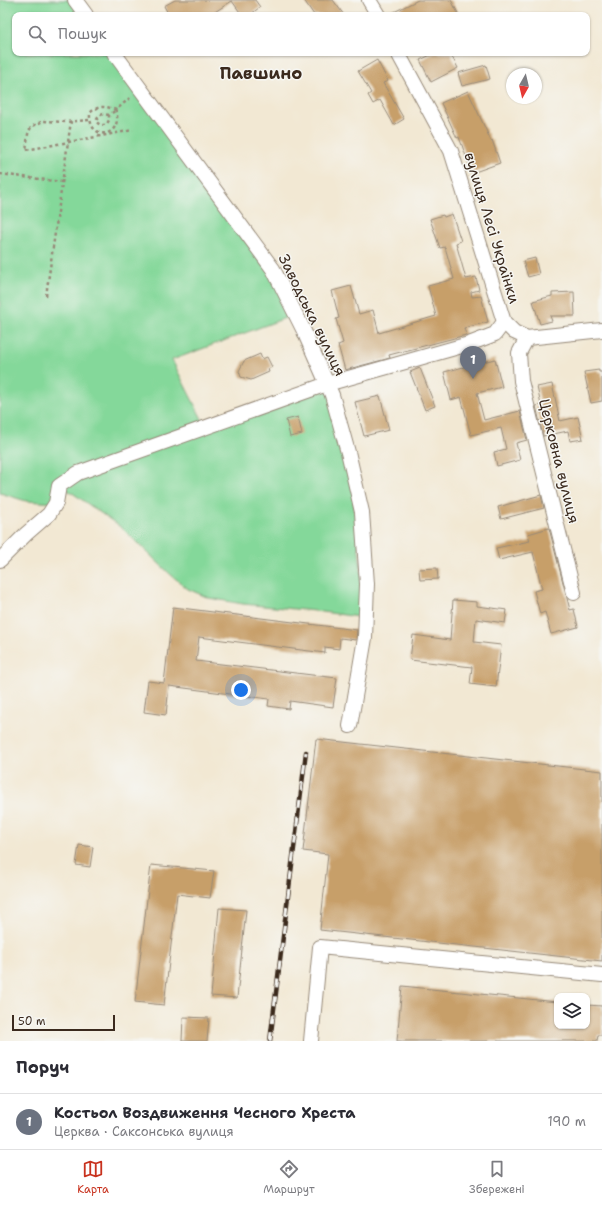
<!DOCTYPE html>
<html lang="uk">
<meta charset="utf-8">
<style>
:root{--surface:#fff;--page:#f2f2f3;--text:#2b2b33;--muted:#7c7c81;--line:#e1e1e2;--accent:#c8321e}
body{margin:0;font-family:"Shantell Sans",sans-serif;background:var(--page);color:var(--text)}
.controls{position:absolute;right:12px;bottom:12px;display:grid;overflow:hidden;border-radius:8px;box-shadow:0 1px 3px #0004}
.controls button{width:36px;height:36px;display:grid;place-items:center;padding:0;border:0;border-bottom:1px solid var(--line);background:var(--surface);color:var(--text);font:20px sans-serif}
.compass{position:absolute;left:506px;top:68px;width:36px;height:36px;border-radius:50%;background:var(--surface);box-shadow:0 1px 3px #0004;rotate:188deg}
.scale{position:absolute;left:12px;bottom:10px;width:103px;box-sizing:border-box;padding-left:4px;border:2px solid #3b2a1e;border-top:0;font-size:11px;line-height:14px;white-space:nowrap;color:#3b2a1e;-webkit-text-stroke:3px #f6f6f2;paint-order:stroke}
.you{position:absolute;left:241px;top:690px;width:14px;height:14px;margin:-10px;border:3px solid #fff;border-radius:50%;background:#1a73e8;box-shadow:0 0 0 6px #1a73e833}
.badge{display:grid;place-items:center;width:26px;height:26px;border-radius:50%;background:var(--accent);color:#fff;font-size:13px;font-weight:700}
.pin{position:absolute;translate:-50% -33px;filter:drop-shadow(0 1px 2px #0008)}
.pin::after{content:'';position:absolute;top:21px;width:14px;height:12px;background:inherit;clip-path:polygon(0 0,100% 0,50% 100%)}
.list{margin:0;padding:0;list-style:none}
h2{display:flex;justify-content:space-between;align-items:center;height:52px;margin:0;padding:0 16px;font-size:17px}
h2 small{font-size:13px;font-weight:400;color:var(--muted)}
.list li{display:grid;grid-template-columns:26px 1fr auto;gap:12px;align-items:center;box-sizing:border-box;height:56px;padding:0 16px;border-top:1px solid var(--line)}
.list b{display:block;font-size:15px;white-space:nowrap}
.list p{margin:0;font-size:13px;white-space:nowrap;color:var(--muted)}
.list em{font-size:13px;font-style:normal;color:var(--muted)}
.icon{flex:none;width:22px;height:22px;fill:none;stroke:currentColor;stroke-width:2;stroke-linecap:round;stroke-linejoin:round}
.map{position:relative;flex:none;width:602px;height:1041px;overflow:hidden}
.search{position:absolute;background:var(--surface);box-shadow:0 1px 3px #0004;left:12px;right:12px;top:12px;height:44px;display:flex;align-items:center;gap:10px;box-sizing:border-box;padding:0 14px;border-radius:8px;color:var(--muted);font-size:15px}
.sheet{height:108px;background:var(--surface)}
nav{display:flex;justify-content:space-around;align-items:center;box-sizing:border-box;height:56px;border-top:1px solid var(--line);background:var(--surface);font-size:11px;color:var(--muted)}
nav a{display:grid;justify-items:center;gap:2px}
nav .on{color:var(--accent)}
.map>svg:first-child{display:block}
.green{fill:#84d89a;stroke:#60815c}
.building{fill:#c79f69}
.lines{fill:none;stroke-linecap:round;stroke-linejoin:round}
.minor-casing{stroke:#968978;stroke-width:16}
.path{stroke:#968978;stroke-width:2.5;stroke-dasharray:3 3;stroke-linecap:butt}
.minor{stroke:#fff;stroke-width:14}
.rail-casing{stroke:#3b2a1e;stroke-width:4.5}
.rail{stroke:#f6f6f2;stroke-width:3;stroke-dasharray:9;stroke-linecap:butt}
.labels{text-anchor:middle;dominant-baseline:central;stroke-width:3;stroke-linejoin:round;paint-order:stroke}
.street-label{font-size:15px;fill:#3b2a1e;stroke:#f6f6f2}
.quarter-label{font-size:17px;font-weight:bold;fill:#3b2a1e;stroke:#f6f6f2}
</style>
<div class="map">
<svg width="602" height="1041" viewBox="0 0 602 1041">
<rect width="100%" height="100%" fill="#f6f6f2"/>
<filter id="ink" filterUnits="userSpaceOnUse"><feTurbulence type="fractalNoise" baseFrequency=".025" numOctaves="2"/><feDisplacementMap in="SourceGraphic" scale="8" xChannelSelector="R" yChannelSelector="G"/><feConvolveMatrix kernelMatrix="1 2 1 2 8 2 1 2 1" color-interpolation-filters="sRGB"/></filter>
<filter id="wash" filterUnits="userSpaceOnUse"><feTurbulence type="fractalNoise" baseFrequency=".012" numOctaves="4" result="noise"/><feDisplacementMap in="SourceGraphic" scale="16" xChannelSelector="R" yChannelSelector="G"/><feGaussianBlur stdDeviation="0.9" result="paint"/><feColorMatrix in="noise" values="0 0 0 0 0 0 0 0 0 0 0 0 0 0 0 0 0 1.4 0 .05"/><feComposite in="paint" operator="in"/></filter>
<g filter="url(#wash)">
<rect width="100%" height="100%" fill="#f2e8d3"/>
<path class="green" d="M0,0H75L86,15H15V53H114L239,222L296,314L172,360L206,427L327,384L349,456L366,618L315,611L243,604L209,598L188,589L170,574L122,528L71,492L59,486L56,503L26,501L0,493Z"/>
<g id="blocks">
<path class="building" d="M175,0H255L260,7L250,15H242L232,1L210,15H169L164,6Z
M304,0H333L344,15H314Z
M418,0H451L459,15H388Z
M435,53H450L458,68L431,82L420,60Z
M377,60L388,81L383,83L404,119L394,125L380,100L373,104L368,95L371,93L358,71Z
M486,65L490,79L462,86L458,73Z
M468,91L491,141L492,140L500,163L472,173L459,137L457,138L441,103Z
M452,214L461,241L456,243L466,279L476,277L479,290L471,292L472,297L481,296L488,322L464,328L466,335L389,355L390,358L345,370L338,345L343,343L336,319L339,318L332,291L351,286L359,314L373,310L379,333L436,316L428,286L454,279L445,247L440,248L430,219L443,215L444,217Z
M535,258L539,274L528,277L523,261Z
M574,292L575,316H550L552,321L540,324L533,301L552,296V293Z
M260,354L262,359L267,357L272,367L268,369L269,372L251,380L241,377L239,371L244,361Z
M495,359L502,387L477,393L484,420L520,411L527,440L516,443L520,460L497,466L494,452L506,449L501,428L471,435L461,397L451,400L444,372Z
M420,368L435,406L425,410L410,372Z
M599,370V372H602V401L591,403L584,372Z
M552,384L560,421L578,417L583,439L570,441L568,431L543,436L536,406L541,405L537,387Z
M380,396L389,430L364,436L355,402Z
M298,417L302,434L290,437L286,420Z
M541,495L544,508L501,519L498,507Z
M549,528L570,610L574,609L578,627L551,634L545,612L540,614L534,591L542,589L533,552L499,560L496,548L530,541L528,534Z
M437,568L438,579L420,580L419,569Z
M453,600L477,602V606L507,610L505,623L476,619L474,642L501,645L496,687L470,684L472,667L410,660L413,635L450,640Z
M173,607L357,630L356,640L340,638L339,649L325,647V653L199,637L196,661L337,678L333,707L290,701L289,709L268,706L269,699L169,686L166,715L144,712L148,681L164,683Z
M316,739L602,771V961L320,930L328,854L303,851Z
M79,845L93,847L90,867L76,865Z
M151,865L214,871L210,898L177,894L164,1005L135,1002Z
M219,908L246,910L237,998L211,996Z
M402,986L557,1002V1026H587V1005L602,1006V1035H598L597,1041H397Z
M183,1017L209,1018L207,1041H182Z"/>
</g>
</g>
<g filter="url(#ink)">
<use href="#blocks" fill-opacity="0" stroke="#968978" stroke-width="1"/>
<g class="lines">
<defs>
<path id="minor" d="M75,0L86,15
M369,0L378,15
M114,53L273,269L303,329L332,395L349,456L362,512L367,584L365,638L350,726
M398,53L451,151L504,322L514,332L527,338L602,330
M527,338L519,353L521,381L574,593
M0,560L26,534L49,514L56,503L59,486L78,473L327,384L469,344L495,334L504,322
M311,1041L320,947L602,975"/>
</defs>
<use href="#minor" class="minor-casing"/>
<path class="path" d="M116,110C106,106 98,105 90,113C88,143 124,138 116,110L131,97
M109,115L103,114L99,116L96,121C99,125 102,126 107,124L109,120V115L116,110
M89,120L65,122L43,121L31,127L28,134L26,150L133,130
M0,174L62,182
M46,296L71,121"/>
<use href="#minor" class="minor"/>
<defs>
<path id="rail" d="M270,1041L306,752"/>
</defs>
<use href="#rail" class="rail-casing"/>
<use href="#rail" class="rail"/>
</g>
</g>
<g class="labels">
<g class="street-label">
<text transform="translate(492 228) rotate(73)">вулиця Лесі Українки</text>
<text transform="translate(312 315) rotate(64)">Заводська вулиця</text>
<text transform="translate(559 461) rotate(76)">Церковна вулиця</text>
</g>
<g class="quarter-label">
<text x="261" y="73">Павшино</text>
</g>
</g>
</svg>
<div class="controls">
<button><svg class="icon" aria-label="layers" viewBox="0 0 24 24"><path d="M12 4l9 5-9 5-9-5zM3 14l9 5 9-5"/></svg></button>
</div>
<svg class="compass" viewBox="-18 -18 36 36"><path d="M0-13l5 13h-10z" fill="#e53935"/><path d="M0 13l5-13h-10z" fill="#7c7c81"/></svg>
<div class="scale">50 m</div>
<div class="you"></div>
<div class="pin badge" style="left:473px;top:379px;background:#6b7280">1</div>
<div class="search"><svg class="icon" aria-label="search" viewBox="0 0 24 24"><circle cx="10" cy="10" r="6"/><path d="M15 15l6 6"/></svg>Пошук</div>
</div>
<section class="sheet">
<h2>Поруч<small></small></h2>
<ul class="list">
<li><span class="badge" style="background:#6b7280">1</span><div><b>Костьол Воздвиження Чесного Хреста</b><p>Церква · Саксонська вулиця</p></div><em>190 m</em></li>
</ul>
</section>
<nav>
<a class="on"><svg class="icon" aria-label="map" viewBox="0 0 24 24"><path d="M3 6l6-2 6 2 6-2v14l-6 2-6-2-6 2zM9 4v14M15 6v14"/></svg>Карта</a>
<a><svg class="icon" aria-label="directions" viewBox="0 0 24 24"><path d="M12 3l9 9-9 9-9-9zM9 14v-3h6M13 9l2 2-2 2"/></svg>Маршрут</a>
<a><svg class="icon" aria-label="saved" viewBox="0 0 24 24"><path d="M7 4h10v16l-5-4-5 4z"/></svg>Збережені</a>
</nav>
